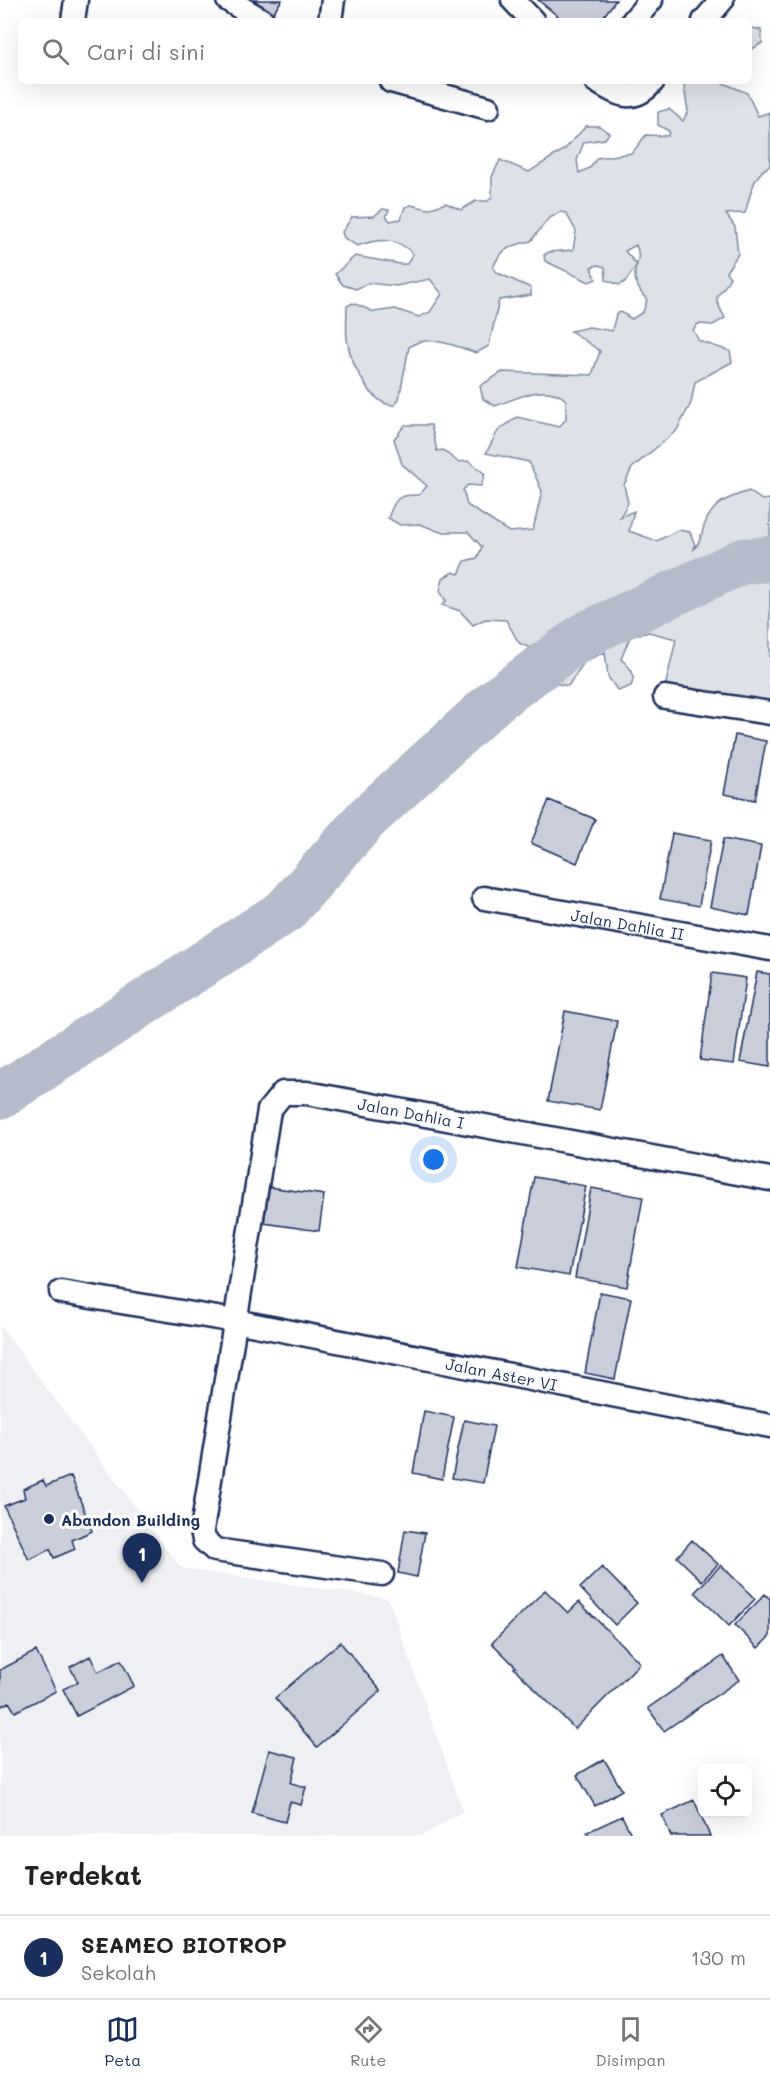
<!DOCTYPE html>
<html lang="id">
<style>
:root{--surface:#fff;--page:#f6f6f6;--text:#222;--muted:#767676;--line:#e0e0e0;--accent:#1b2f5e}
body{margin:0;font-family:Mali,sans-serif;background:var(--page);color:var(--text)}
.controls{position:absolute;right:18px;bottom:18px;display:grid;overflow:hidden;border-radius:9px;box-shadow:0 6px 24px #0002}
.controls button{width:54px;height:54px;display:grid;place-items:center;padding:0;border:0;border-bottom:2px solid var(--line);background:var(--surface);color:var(--text);font:30px sans-serif}
.you{position:absolute;left:434px;top:1160px;width:21px;height:21px;margin:-15px;border:4px solid #fff;border-radius:50%;background:#1a73e8;box-shadow:0 0 0 9px #1a73e833}
.badge{display:grid;place-items:center;width:39px;height:39px;border-radius:50%;background:var(--accent);color:#fff;font-size:20px;font-weight:700}
.pin{position:absolute;translate:-50% -50px;filter:drop-shadow(0 2px 3px #0008)}
.pin::after{content:'';position:absolute;top:32px;width:21px;height:18px;background:inherit;clip-path:polygon(0 0,100% 0,50% 100%)}
.list{margin:0;padding:0;list-style:none}
h2{display:flex;justify-content:space-between;align-items:center;height:78px;margin:0;padding:0 24px;font-size:26px}
h2 small{font-size:20px;font-weight:400;color:var(--muted)}
.list li{display:grid;grid-template-columns:39px 1fr auto;gap:18px;align-items:center;box-sizing:border-box;height:84px;padding:0 24px;border-top:2px solid var(--line)}
.list b{display:block;font-size:22px;white-space:nowrap}
.list p{margin:0;font-size:20px;white-space:nowrap;color:var(--muted)}
.list em{font-size:20px;font-style:normal;color:var(--muted)}
.icon{flex:none;width:33px;height:33px;fill:none;stroke:currentColor;stroke-width:2;stroke-linecap:round;stroke-linejoin:round}
.map{position:relative;flex:none;width:770px;height:1836px;overflow:hidden}
.search{position:absolute;background:var(--surface);box-shadow:0 6px 24px #0002;left:18px;right:18px;top:18px;height:66px;display:flex;align-items:center;gap:15px;box-sizing:border-box;padding:0 21px;border-radius:9px;color:var(--muted);font-size:22px}
.sheet{height:162px;background:var(--surface)}
nav{display:flex;justify-content:space-around;align-items:center;box-sizing:border-box;height:84px;border-top:2px solid var(--line);background:var(--surface);font-size:16px;color:var(--muted)}
nav a{display:grid;justify-items:center;gap:3px}
nav .on{color:var(--accent)}
.map>svg:first-child{display:block}
.built{fill:#eff0f4}
.green{fill:#dee1e7;stroke:#7c88a2;stroke-width:1.5}
.lines{fill:none;stroke-linecap:round;stroke-linejoin:round}
.river{stroke:#b5bbca;stroke-width:46}
.building{fill:#caceda;stroke:#1b2f5e;stroke-width:1.5}
.minor-casing{stroke:#1b2f5e;stroke-width:27}
.minor{stroke:#fff;stroke-width:22}
.poi-dot{fill:#1b2f5e;stroke:#fff;stroke-width:2}
.labels{text-anchor:middle;dominant-baseline:central;stroke-width:6;stroke-linejoin:round;paint-order:stroke}
.street-label{font-size:16px;fill:#1b2f5e;stroke:#fff}
.poi-label{font-size:16px;font-weight:bold;fill:#1b2f5e;stroke:#fff;text-anchor:start}
</style>
<div class="map">
<svg width="770" height="1836" viewBox="0 0 770 1836">
<rect width="100%" height="100%" fill="#fff"/>
<filter id="ink" filterUnits="userSpaceOnUse"><feTurbulence type="fractalNoise" baseFrequency=".0167" numOctaves="2"/><feDisplacementMap in="SourceGraphic" scale="12" xChannelSelector="R" yChannelSelector="G"/><feConvolveMatrix kernelMatrix="1 2 1 2 8 2 1 2 1" color-interpolation-filters="sRGB"/></filter>
<g filter="url(#ink)">
<path class="built" d="M0,1326L181,1568L388,1598L463,1811L422,1836H0Z"/>
<path class="green" d="M749,27L761,30L762,43L749,51Z
M683,81H719L747,93L758,116L770,112V166C753,173 750,197 745,213L726,214L735,227L738,254L726,272L730,277C720,301 709,289 725,318L713,325L698,324L693,330L699,341L730,351L732,362L695,382L691,403L677,430L632,468L624,485L628,503L620,517L634,511L629,531L657,541L678,530L690,532L695,545L694,549C700,543 702,534 704,526C713,502 727,498 749,491L762,500L770,499V707L664,692L676,639L649,632L630,637L621,659C630,668 637,673 631,686L618,691L608,677L605,652L585,661L568,686L553,683L546,687L550,648L575,638L585,622L599,614L580,615L564,638L530,648L519,643L506,620L485,619L473,625L460,611L442,605L446,601L440,591L443,578L453,572L459,574L465,561L477,558L482,547L468,532H440L420,524L400,525L388,518C395,499 397,494 419,495L427,486L402,464L394,439L405,425H431L437,451L443,450L458,462L469,461L485,474L481,486L468,485L463,490L467,505L509,532L533,530L542,491L529,462L486,453L498,431L517,417L559,427L566,419V400C546,382 518,398 495,406L483,399L480,386L502,372L592,375L600,351L571,331L589,327L612,331L616,314L621,312L632,319L643,312L647,300C641,293 634,283 635,273C635,260 642,262 636,245L625,251L637,265L625,282L619,285L606,280L605,267L598,265L591,267L596,279L589,282L545,261L544,255L549,252L573,250L576,231L566,213L560,212L548,219L531,241C513,245 500,248 493,268L498,273L531,288V295L499,300L489,346L476,353C456,346 428,333 409,347L399,399L395,405C372,407 352,365 348,345C345,333 347,318 347,306L353,303L374,312L395,309L419,317L430,312L442,294L430,279L396,286L368,283L356,289L343,285L335,274L355,256L400,264H407L413,254C397,236 378,239 357,246L344,238L342,232L352,217L374,216L383,209L389,210L386,216L390,221L401,219L405,207L411,205L428,209L446,203L461,210L476,201H488L492,197V177L500,160L529,172L565,149L586,126H599L609,133L605,139L584,142L577,160L579,173L590,168L597,158L632,153L646,135L668,136L669,131L658,125V112L669,109L683,121L688,111Z"/>
<g class="lines">
<path class="river" d="M0,1096L285,911L367,818L495,701L586,634L743,561L770,559"/>
</g>
<path class="building" d="M254,0H282L273,13Z
M538,0H616L600,21H564Z
M735,735L766,741L755,800L724,794Z
M549,800L595,819L577,863L531,843Z
M672,833L711,840L699,906L660,899Z
M723,839L761,846L749,915L710,907Z
M757,972L770,974V1067L740,1062Z
M712,973L746,978L734,1064L700,1060Z
M565,1011L617,1021L600,1110L548,1101Z
M534,1177L586,1186L569,1276L518,1267Z
M269,1187L324,1195L319,1231L264,1223Z
M591,1188L643,1197L627,1287L575,1278Z
M600,1292L631,1298L615,1379L585,1373Z
M424,1411L454,1417L442,1479L413,1473Z
M464,1420L494,1426L483,1483L452,1478Z
M71,1476L92,1531L72,1540L75,1549L54,1558L50,1549L29,1560L4,1506L25,1498L23,1489L43,1480L46,1486Z
M405,1530L425,1533L417,1577L398,1573Z
M692,1540L718,1564L702,1581L677,1557Z
M721,1565L755,1599L729,1626L695,1592Z
M602,1567L637,1603L615,1625L580,1588Z
M545,1590L568,1613L579,1602L640,1663L575,1729L514,1668L516,1667L492,1643Z
M765,1594L770,1599V1636L758,1648L735,1625Z
M340,1642L381,1691L317,1747L275,1698Z
M36,1651L56,1691L15,1712L9,1702L2,1706L0,1702V1670Z
M90,1656L98,1672L121,1660L134,1686L77,1716L63,1689L78,1682L70,1667Z
M723,1656L739,1680L664,1731L648,1708Z
M269,1750L297,1757L291,1783L306,1787L301,1805L290,1802L285,1822L252,1813Z
M604,1759L622,1790L595,1806L577,1775Z
M694,1800L710,1836H671L662,1815Z
M622,1816L632,1836H589L587,1832Z"/>
<g class="lines">
<defs>
<g id="minor">
<path d="M228,0L263,21"/>
<path d="M513,0L533,21"/>
<path d="M73,21L76,0"/>
<path d="M330,21L333,0"/>
<path d="M633,21L651,0"/>
<path d="M704,21L722,0"/>
<path d="M391,81L488,108"/>
<path d="M596,81C618,94 633,105 653,81"/>
<path d="M665,697L770,713"/>
<path id="s1" d="M484,898L770,949"/>
<path id="s2" d="M61,1292L235,1321L770,1426"/>
<path id="s3" d="M382,1574L215,1550L204,1540L202,1530L269,1110L283,1093H307L770,1179"/>
</g>
</defs>
<use href="#minor" class="minor-casing"/>
<use href="#minor" class="minor"/>
</g>
</g>
<circle class="poi-dot" cx="49" cy="1519" r="6"/>
<g class="labels">
<g class="street-label">
<text stroke="none"><textPath href="#s1" startOffset="146">Jalan Dahlia II</textPath></text>
<text stroke="none"><textPath href="#s3" startOffset="771">Jalan Dahlia I</textPath></text>
<text stroke="none"><textPath href="#s2" startOffset="448">Jalan Aster VI</textPath></text>
</g>
<g class="poi-label">
<text x="61" y="1519">Abandon Building</text>
</g>
</g>
</svg>
<div class="controls">
<button><svg class="icon" aria-label="locate" viewBox="0 0 24 24"><circle cx="12" cy="12" r="6"/><path d="M12 2v4M12 18v4M2 12h4M18 12h4"/></svg></button>
</div>
<div class="you"></div>
<div class="pin badge" style="left:142px;top:1583px">1</div>
<div class="search"><svg class="icon" aria-label="search" viewBox="0 0 24 24"><circle cx="10" cy="10" r="6"/><path d="M15 15l6 6"/></svg>Cari di sini</div>
</div>
<section class="sheet">
<h2>Terdekat<small></small></h2>
<ul class="list">
<li><span class="badge">1</span><div><b>SEAMEO BIOTROP</b><p>Sekolah</p></div><em>130 m</em></li>
</ul>
</section>
<nav>
<a class="on"><svg class="icon" aria-label="map" viewBox="0 0 24 24"><path d="M3 6l6-2 6 2 6-2v14l-6 2-6-2-6 2zM9 4v14M15 6v14"/></svg>Peta</a>
<a><svg class="icon" aria-label="directions" viewBox="0 0 24 24"><path d="M12 3l9 9-9 9-9-9zM9 14v-3h6M13 9l2 2-2 2"/></svg>Rute</a>
<a><svg class="icon" aria-label="saved" viewBox="0 0 24 24"><path d="M7 4h10v16l-5-4-5 4z"/></svg>Disimpan</a>
</nav>
